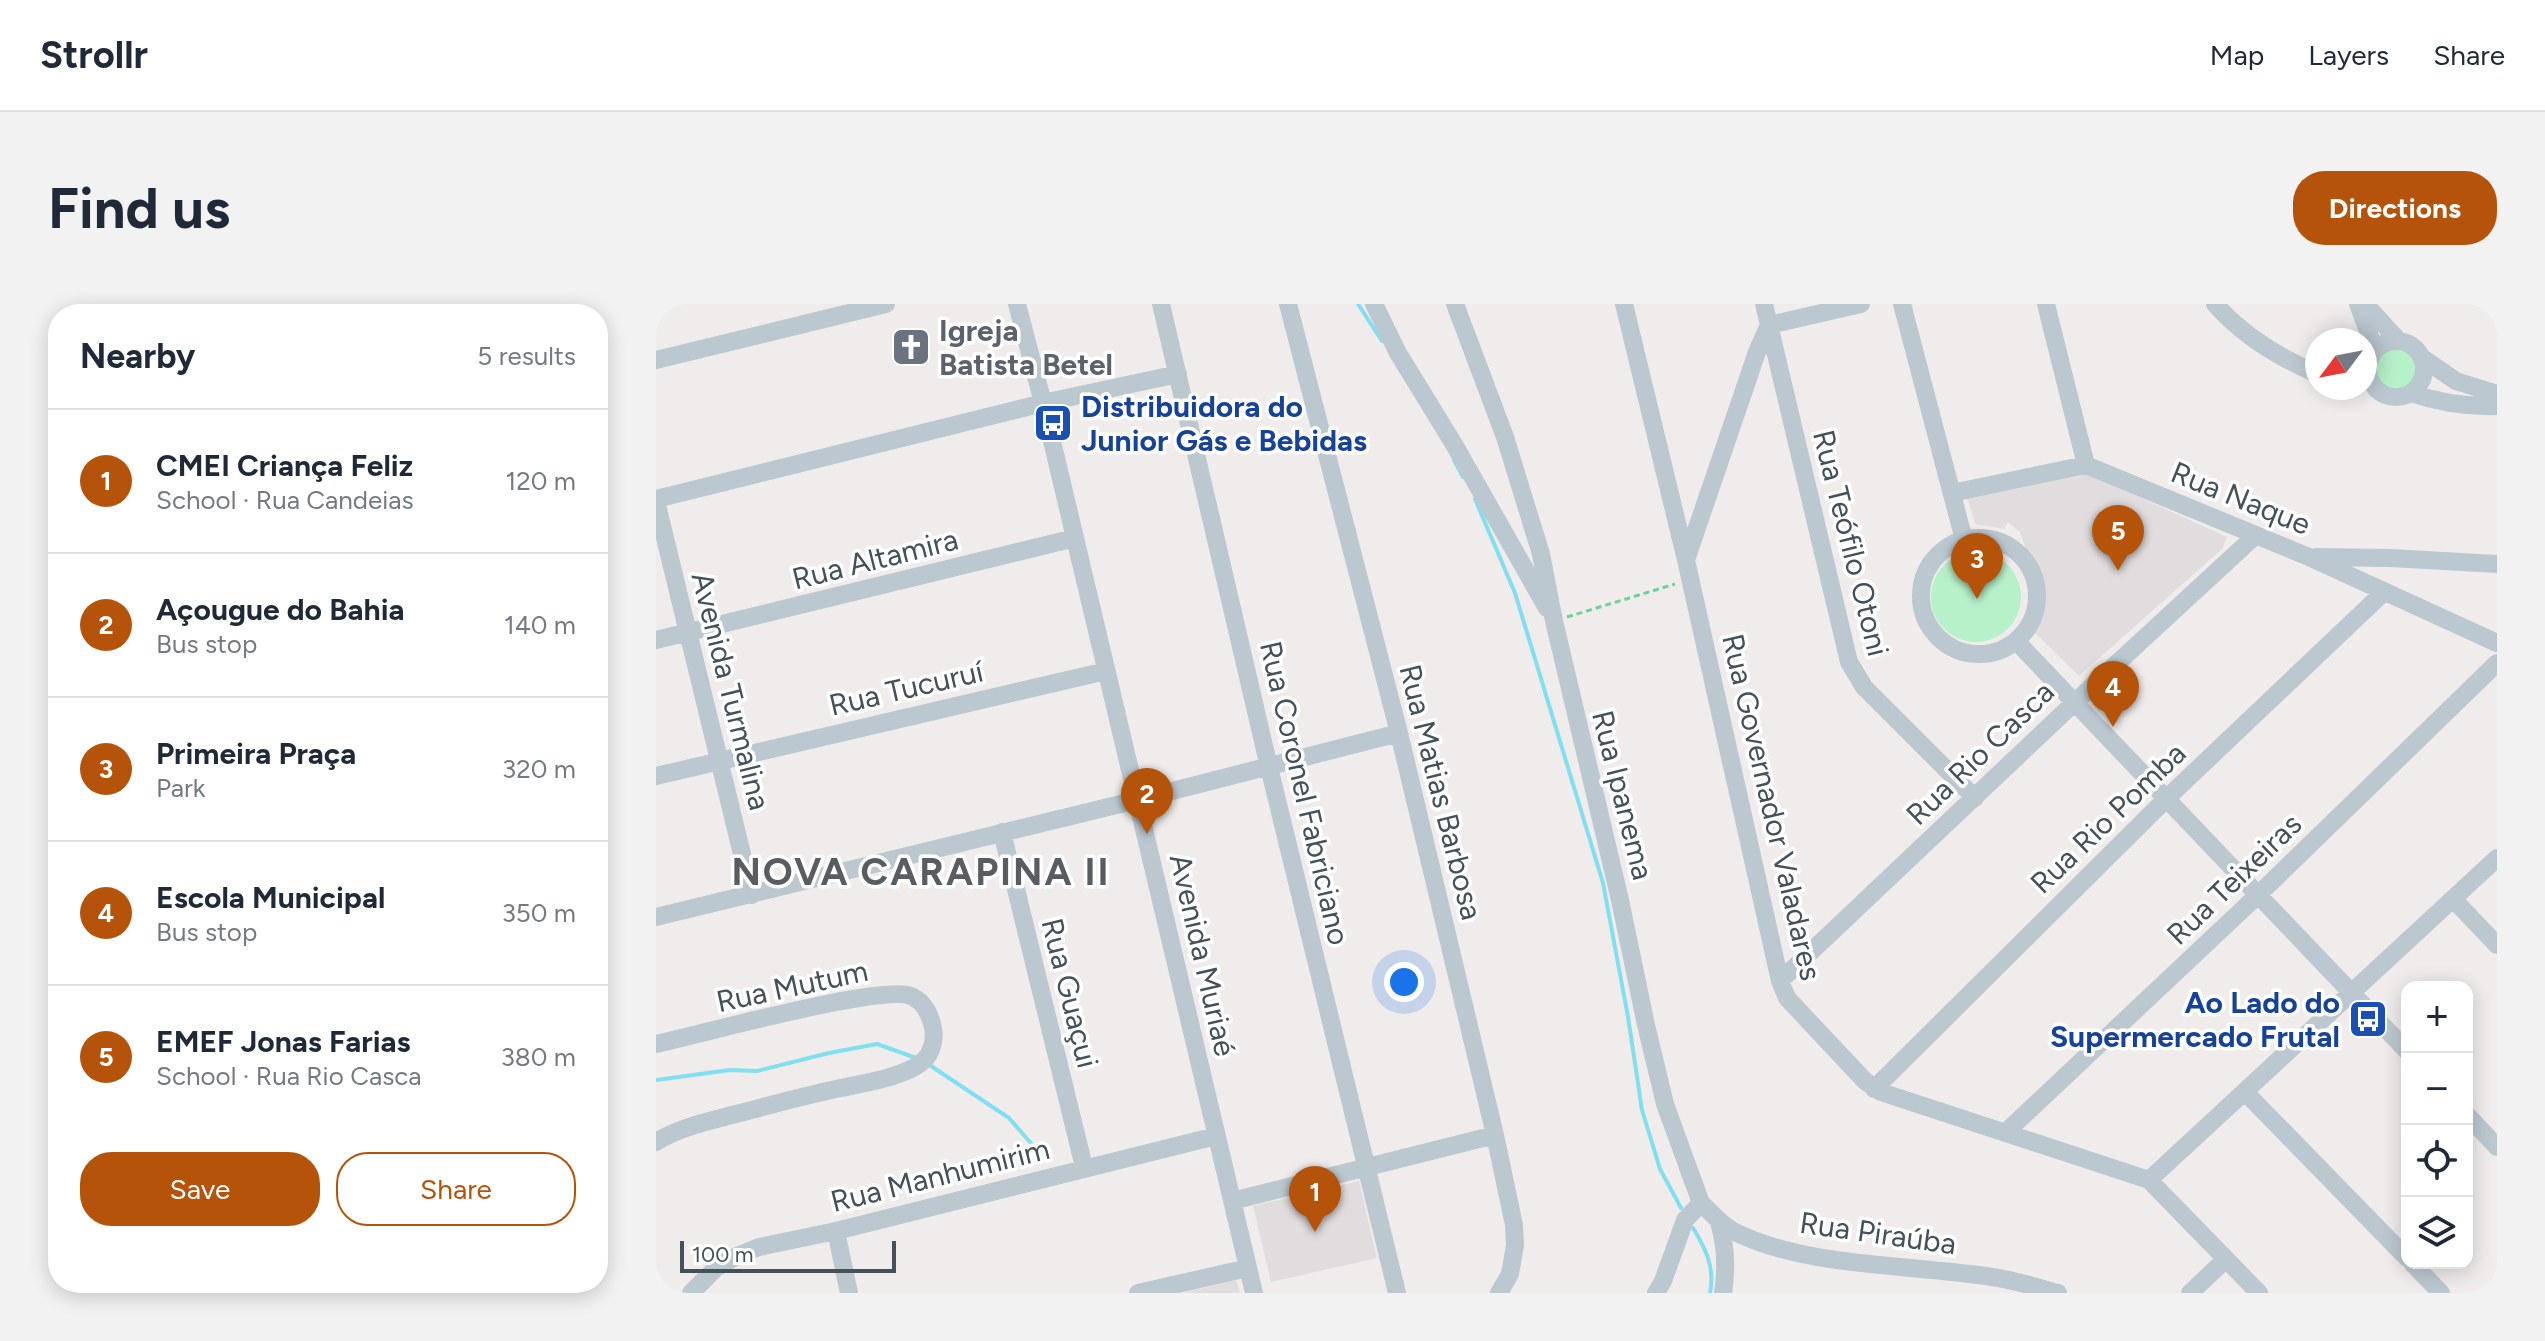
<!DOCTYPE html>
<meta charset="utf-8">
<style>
:root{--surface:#fff;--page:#f2f2f3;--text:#1f2937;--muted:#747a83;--line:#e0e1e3;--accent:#b45309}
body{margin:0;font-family:Figtree,sans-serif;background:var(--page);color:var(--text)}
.controls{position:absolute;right:24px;bottom:24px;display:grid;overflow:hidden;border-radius:16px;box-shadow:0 4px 20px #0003}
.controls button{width:72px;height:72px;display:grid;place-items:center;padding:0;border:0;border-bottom:2px solid var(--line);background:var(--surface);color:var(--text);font:40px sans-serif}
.compass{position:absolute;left:1649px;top:24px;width:72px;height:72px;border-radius:50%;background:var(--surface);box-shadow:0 4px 20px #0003;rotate:238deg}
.scale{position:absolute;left:24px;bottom:20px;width:216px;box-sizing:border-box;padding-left:8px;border:4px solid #44515b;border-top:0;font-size:22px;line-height:28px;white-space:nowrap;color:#44515b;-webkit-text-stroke:6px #fff;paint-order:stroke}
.you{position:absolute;left:748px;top:678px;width:28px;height:28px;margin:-20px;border:6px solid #fff;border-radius:50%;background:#1a73e8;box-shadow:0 0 0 12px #1a73e833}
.badge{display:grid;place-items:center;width:52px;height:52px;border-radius:50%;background:var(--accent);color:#fff;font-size:26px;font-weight:700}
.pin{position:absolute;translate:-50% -66px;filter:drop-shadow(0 2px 4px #0008)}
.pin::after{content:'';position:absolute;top:42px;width:28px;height:24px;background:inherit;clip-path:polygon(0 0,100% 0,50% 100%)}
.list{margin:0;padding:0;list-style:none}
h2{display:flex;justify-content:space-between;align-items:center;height:104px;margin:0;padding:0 32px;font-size:34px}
h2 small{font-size:26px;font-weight:400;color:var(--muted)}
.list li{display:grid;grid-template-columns:52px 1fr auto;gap:24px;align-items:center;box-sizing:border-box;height:144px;padding:0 32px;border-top:2px solid var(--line)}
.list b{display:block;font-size:30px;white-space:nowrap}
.list p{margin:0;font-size:26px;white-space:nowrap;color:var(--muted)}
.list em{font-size:26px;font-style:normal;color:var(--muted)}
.actions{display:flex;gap:16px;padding:24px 32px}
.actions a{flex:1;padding:18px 0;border:2px solid var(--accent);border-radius:32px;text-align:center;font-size:28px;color:var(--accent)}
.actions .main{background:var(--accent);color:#fff}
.icon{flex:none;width:44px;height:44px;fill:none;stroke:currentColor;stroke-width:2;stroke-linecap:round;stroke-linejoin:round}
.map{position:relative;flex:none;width:1841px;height:989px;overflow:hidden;border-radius:32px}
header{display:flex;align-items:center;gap:48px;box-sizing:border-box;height:112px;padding:0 40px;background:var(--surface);border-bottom:2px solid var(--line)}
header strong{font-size:38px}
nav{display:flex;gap:44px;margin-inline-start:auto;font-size:28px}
.intro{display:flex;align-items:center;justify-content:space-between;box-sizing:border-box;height:192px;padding:0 48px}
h1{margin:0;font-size:56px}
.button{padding:20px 36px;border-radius:32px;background:var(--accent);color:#fff;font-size:28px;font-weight:700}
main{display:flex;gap:48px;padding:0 48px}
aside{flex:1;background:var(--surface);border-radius:32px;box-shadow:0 4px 20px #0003}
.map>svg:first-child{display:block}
.education{fill:#e1ddde}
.green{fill:#b7f1ca}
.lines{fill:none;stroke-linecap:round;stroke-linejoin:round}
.stream{stroke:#82dff0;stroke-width:4}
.path{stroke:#6ed09a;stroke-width:3;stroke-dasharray:6 4;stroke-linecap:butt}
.minor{stroke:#bcc8d0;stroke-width:18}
.labels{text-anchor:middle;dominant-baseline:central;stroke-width:7;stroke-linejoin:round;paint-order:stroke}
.worship-label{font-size:30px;font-weight:bold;fill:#5b616d;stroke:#fff;text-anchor:start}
.transit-label{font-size:30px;font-weight:bold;fill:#164399;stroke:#fff;text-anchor:start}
.street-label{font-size:30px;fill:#44515b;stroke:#fff}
.district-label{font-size:38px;font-weight:bold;letter-spacing:2px;fill:#595d62;stroke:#fff}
</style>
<header>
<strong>Strollr</strong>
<nav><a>Map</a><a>Layers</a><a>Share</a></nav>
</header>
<div class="intro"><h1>Find us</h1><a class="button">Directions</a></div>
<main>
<aside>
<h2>Nearby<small>5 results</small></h2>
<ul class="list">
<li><span class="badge">1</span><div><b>CMEI Criança Feliz</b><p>School · Rua Candeias</p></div><em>120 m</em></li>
<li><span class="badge">2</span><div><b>Açougue do Bahia</b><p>Bus stop</p></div><em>140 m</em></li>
<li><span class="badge">3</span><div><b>Primeira Praça</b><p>Park</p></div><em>320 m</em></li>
<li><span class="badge">4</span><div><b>Escola Municipal</b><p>Bus stop</p></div><em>350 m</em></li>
<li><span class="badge">5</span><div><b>EMEF Jonas Farias</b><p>School · Rua Rio Casca</p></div><em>380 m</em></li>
</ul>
<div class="actions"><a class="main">Save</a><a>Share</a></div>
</aside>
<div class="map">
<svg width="1841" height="989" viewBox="0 0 1841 989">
<rect width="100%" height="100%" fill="#f0ecec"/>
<path class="education" d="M1433,170L1571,233L1566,245L1423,372L1379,329L1389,298L1387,277L1371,248L1364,228L1352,218L1348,225L1319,220L1312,195Z
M703,877L721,954L615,978L597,902Z
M580,976L584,989H527Z"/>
<path class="green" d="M1718 64a22 22 0 1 1 44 0a22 22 0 1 1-44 0Z
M1275 293a45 45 0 1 1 90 0a45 45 0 1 1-90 0Z"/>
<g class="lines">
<path class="stream" d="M702,0L726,37
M798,156L807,173
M819,195L859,289L947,579L972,713L986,806L1004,865L1025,904
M272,760L353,814L386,852
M0,776L74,766L101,767L173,749L221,740L260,754
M1037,924C1050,945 1059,964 1054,989"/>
<path class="path" d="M911,313L1019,280"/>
<path class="minor" d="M361,0L387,99L598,989
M505,0L613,463L741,989
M632,0L743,429L839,831L858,921L859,941L854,970L843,989
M718,0L742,49L799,142L891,304
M799,0L849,133L885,250L898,317L964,596L990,721L1009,800L1045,899L1029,916L1007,977L1000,989
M968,0L1030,256L1124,677L1131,694L1209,777L1225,788L1493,876L1603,989
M1108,0L1193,358L1208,383L1319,494
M1246,0L1308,236
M1390,0L1430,161
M1559,0C1587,32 1622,53 1661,70
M1702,0L1719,46
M1709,0L1743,37
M1712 65a28 28 0 1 1 56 0a28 28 0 1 1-56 0Z
M1765,53L1800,77L1841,90
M0,56L230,0
M1755,89C1784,99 1810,103 1841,102
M1296,189L1430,161L1653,253L1841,339
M0,195L387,99L522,70
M0,197L96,591
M1265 292a58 58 0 1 1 116 0a58 58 0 1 1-116 0Z
M1660,253L1735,254L1841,260
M1030,256L1101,48L1113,21L1205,0
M0,336L419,234
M1361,338L1751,747
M0,472L450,367
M346,528L428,863
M1798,596L1841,641
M0,613L481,496L743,429
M1124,677L1419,398L1600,231
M0,740C43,731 225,680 255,692C266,697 273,708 276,720C280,732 277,749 266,758C248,773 208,779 185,784C150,791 115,801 80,810C53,817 24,823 0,838
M1218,785L1511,494L1728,288
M1590,789L1751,954
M1811,811L1841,843
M1350,828L1603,590L1841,359
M1493,876L1841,554
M576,897L839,831
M1045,899C1056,909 1064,920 1077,927C1149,964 1256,960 1336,973C1358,976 1380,983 1402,989
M1063,918C1070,942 1071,964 1067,989
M180,927L193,989
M1756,959L1785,989
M35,989L61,963L81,952L103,943L180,927L560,832
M482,989L592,964
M1534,989L1570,955"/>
</g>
<defs>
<symbol id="church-square" viewBox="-11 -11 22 22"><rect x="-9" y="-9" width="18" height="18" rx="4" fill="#6b7280" stroke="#fff"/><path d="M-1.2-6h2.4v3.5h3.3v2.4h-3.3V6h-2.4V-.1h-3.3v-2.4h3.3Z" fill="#fff"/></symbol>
<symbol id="bus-square" viewBox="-11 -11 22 22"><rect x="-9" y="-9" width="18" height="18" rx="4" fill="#1a4fb4" stroke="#fff"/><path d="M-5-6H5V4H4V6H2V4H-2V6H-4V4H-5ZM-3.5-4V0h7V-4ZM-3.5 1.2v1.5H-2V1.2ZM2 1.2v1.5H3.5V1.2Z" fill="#fff"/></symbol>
</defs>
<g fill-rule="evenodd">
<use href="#church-square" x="233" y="21" width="44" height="44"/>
<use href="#bus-square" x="375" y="97" width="44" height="44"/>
<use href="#bus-square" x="1690" y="693" width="44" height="44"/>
</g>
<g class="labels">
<g class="worship-label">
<text x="283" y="26">Igreja<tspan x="283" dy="34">Batista Betel</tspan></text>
</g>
<g class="transit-label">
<text x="425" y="102">Distribuidora do<tspan x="425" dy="34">Junior Gás e Bebidas</tspan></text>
<text x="1684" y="698" text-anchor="end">Ao Lado do<tspan x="1684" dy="34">Supermercado Frutal</tspan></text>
</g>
<g class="street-label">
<text transform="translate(1585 194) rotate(22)">Rua Naque</text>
<text transform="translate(1195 239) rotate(76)">Rua Teófilo Otoni</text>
<text transform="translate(219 255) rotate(-14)">Rua Altamira</text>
<text transform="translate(250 384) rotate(-13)">Rua Tucuruí</text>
<text transform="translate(75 387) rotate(76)">Avenida Turmalina</text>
<text transform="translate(1324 449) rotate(-44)">Rua Rio Casca</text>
<text transform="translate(785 488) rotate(76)">Rua Matias Barbosa</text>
<text transform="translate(649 489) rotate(77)">Rua Coronel Fabriciano</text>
<text transform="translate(967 491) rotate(76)">Rua Ipanema</text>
<text transform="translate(1116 503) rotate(77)">Rua Governador Valadares</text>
<text transform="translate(1452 514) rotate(-44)">Rua Rio Pomba</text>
<text transform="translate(1578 575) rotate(-44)">Rua Teixeiras</text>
<text transform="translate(547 651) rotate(77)">Avenida Muriaé</text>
<text transform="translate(136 682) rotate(-12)">Rua Mutum</text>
<text transform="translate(414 689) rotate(76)">Rua Guaçui</text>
<text transform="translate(284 871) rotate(-14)">Rua Manhumirim</text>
<text transform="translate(1222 929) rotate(8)">Rua Piraúba</text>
</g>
<g class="district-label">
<text x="265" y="568">NOVA CARAPINA II</text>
</g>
</g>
</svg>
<div class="controls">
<button>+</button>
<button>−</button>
<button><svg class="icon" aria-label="locate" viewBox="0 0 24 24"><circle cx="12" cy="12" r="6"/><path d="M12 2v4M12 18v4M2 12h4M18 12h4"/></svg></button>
<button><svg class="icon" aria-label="layers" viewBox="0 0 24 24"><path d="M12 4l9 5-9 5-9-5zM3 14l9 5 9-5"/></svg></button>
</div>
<svg class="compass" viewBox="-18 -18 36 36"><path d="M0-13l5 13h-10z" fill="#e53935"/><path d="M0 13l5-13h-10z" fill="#747a83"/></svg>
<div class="scale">100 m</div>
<div class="you"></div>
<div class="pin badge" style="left:659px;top:928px">1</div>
<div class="pin badge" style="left:491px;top:530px">2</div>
<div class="pin badge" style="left:1321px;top:295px">3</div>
<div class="pin badge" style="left:1457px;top:423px">4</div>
<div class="pin badge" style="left:1462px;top:267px">5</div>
</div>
</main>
